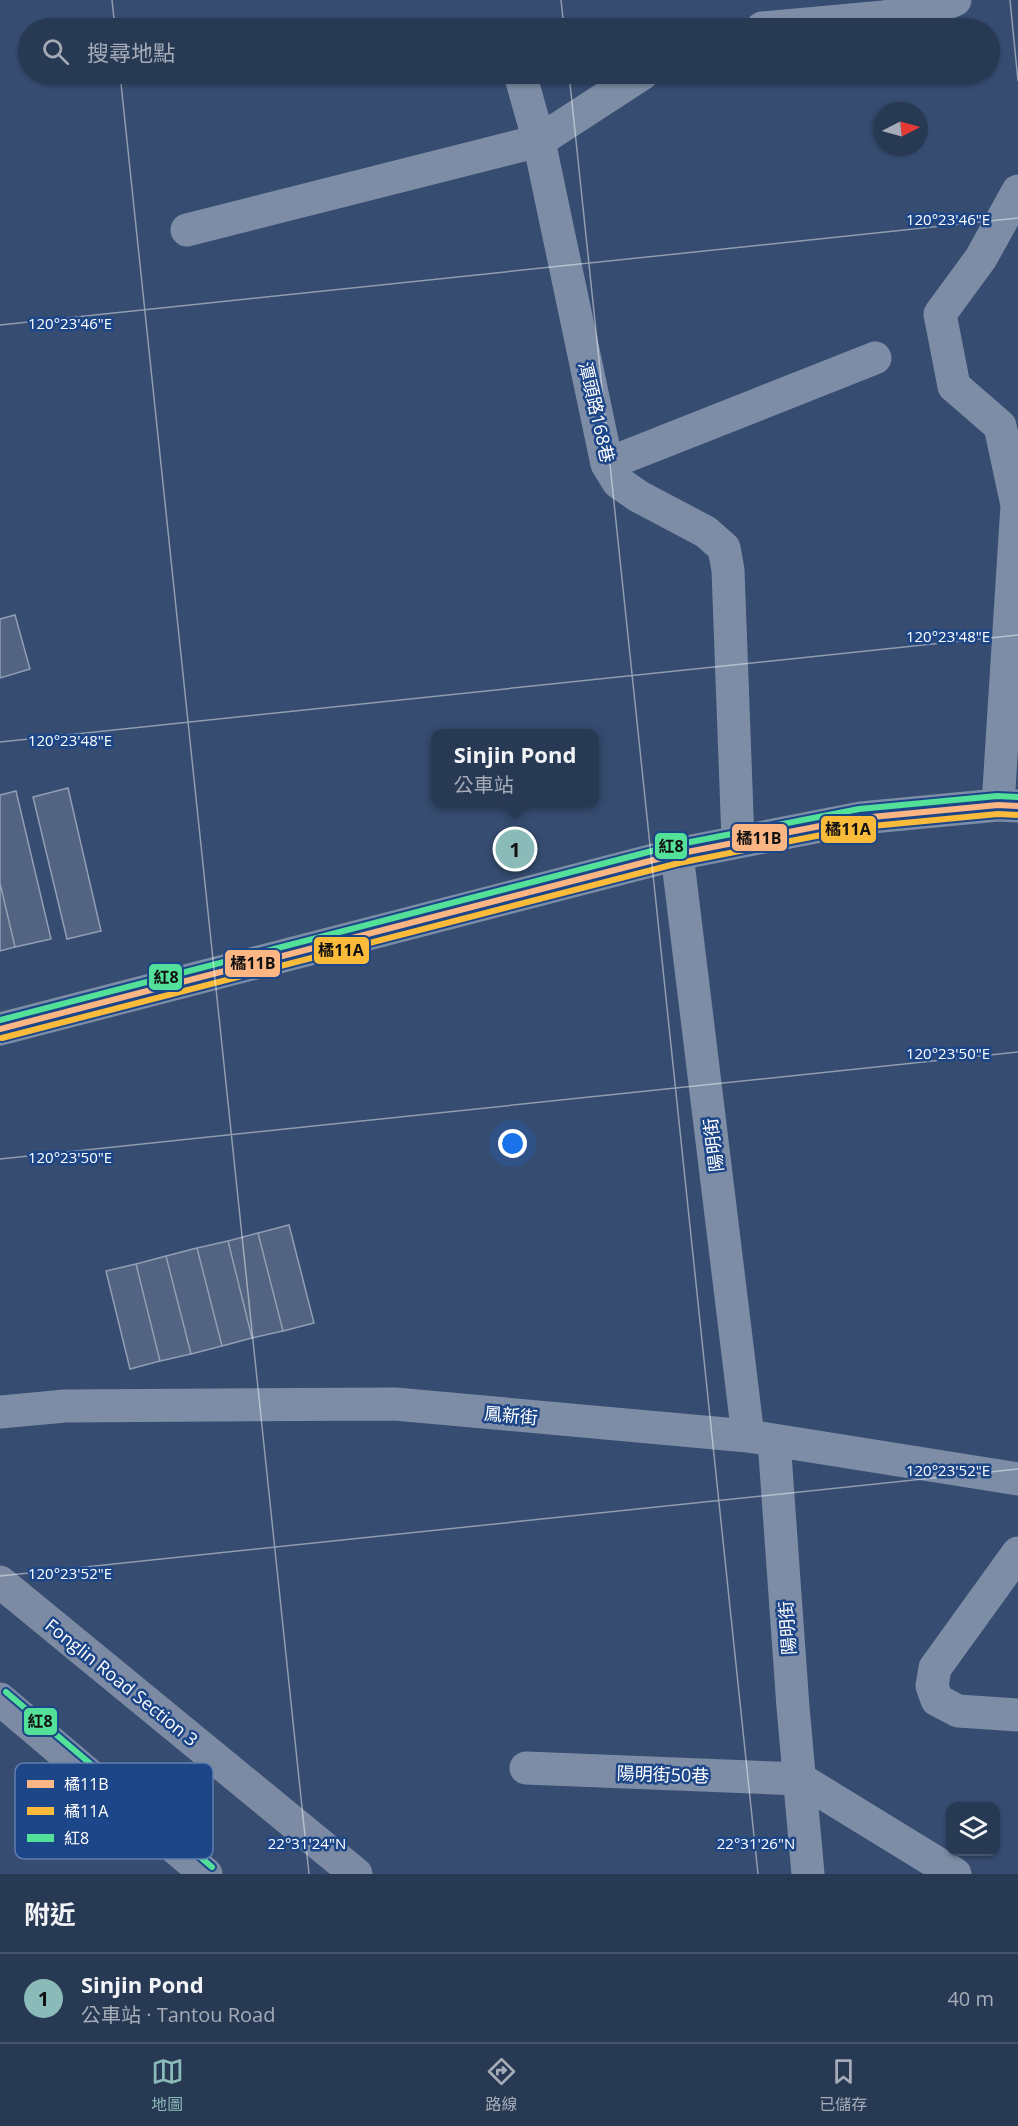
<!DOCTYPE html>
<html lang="zh-TW">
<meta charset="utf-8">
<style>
:root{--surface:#283954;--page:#34445e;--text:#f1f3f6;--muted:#a5acb8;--line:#44536b;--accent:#8bbbb9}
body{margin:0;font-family:"Open Sans","Noto Sans TC",sans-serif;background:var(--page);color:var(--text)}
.controls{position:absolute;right:18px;bottom:18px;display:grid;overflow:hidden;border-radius:12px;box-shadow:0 2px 4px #0004}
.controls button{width:54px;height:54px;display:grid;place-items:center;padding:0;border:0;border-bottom:2px solid var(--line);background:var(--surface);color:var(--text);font:30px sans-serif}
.compass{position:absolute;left:874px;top:102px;width:54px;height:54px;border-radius:50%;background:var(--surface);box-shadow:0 2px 4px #0004;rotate:84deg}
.you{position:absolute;left:513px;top:1144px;width:21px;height:21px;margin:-15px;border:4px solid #fff;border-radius:50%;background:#1a73e8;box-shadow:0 0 0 9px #1a73e833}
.badge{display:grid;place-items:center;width:39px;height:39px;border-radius:50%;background:var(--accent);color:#111;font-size:20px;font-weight:700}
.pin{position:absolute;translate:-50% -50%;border:3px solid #fff;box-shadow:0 2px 6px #0006}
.popup{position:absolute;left:431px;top:729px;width:168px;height:78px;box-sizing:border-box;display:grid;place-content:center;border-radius:12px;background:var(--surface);filter:drop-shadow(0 2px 4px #0005);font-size:20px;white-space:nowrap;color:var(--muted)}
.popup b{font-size:22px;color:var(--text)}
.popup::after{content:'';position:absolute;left:50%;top:100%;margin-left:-12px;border:12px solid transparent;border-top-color:var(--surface)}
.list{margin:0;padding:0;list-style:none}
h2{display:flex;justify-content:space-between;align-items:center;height:78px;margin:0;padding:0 24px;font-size:26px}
h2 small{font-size:20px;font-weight:400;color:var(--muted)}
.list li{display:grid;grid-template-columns:39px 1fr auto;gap:18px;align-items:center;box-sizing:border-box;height:90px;padding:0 24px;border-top:2px solid var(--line)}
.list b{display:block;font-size:22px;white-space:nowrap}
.list p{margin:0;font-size:20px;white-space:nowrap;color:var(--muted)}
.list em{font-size:20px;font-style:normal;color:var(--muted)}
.icon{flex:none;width:33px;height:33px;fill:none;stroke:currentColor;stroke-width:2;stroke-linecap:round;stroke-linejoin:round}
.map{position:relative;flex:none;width:1018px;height:1874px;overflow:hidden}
.search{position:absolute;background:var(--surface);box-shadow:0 2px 4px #0004;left:18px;right:18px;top:18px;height:66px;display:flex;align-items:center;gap:15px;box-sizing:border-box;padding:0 21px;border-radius:33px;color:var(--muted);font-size:22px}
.sheet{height:168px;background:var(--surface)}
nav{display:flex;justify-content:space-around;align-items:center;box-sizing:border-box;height:84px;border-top:2px solid var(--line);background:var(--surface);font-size:16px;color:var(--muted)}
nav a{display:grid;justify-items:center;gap:3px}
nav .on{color:var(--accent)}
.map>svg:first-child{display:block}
.building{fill:#526481;stroke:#919eb3;stroke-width:1.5}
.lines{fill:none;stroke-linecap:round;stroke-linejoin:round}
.minor{stroke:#7d8da6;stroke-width:33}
.major{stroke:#7c8ba3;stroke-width:33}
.bus-1-casing{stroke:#1d4689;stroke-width:10}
.bus-2-casing{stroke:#1d4689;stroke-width:10}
.bus-3-casing{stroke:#1d4689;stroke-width:10}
.bus-1{stroke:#fbb684;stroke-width:6}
.bus-2{stroke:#fbbb3a;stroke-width:6}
.bus-3{stroke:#53e098;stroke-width:6}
.ticks{fill:none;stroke:#fff;stroke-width:1.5;stroke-opacity:0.45}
.labels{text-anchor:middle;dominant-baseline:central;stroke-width:5;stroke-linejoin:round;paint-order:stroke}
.street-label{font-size:18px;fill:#fff;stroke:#1d4689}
.key{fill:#1d4689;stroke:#617eac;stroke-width:1.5}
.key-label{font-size:16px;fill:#fff}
.ticks-label{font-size:15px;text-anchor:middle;fill:#fff;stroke:#1d4689;stroke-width:5;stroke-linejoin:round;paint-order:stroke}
.line-badge{stroke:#1d4689;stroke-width:2}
.pale-badge-label{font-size:16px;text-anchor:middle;font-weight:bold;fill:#111}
</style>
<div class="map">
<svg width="1018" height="1874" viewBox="0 0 1018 1874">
<rect width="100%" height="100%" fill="#364c70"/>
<path class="building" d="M15,615L30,669L0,678V619Z
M68,788L101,931L67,939L33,797Z
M16,791L51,939L15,947L0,883V795Z
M0,883L15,947L0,951Z
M289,1225L314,1323L283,1331L258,1233Z
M258,1233L283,1331L252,1338L228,1241Z
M228,1241L252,1338L222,1346L197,1248Z
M197,1248L222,1346L191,1354L166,1256Z
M166,1256L191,1354L160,1361L136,1264Z
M136,1264L160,1361L130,1369L106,1271Z"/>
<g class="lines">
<path class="minor" d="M762,28L884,17L940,6L955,0
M520,74L539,141L607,464L618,482L638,496L706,532L724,548L728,570L738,841
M187,230L539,141L642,74
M607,464L875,358
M998,805L1017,505L1000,426L954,386L940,314L981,258L1018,191
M677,854L748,1436
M0,1029L677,854L861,818L998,805L1018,806
M0,1412L65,1406L395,1404L748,1436L1018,1479
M774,1440L793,1707L808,1874
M1018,1553L935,1668L932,1686L937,1700L958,1711L1018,1715
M526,1768L800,1779L955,1874"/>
<path class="major" d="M0,1582L356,1874
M0,1699L206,1874"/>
<defs>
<path id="bus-1" d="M0,1029L677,854L861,818L998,805L1018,806"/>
<path id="bus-2" d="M2,1038L679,863L862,827L998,814L1018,815"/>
<path id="bus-3" d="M0,1020L675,845L859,809L997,796L1018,797
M6,1692L212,1867"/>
</defs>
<use href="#bus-1" class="bus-1-casing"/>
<use href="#bus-2" class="bus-2-casing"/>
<use href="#bus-3" class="bus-3-casing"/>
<use href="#bus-1" class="bus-1"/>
<use href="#bus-2" class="bus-2"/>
<use href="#bus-3" class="bus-3"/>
</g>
<path class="ticks" d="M112,0L115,28M561,0L564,28M1010,0L1018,81M120,74L309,1874M569,74L758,1874M0,325L1018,218M0,742L1018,635M0,1159L1018,1052M0,1576L1018,1469"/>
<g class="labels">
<g class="street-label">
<text transform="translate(597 412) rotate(77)">潭頭路168巷</text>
<text transform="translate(713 1145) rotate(-97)">陽明街</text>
<text transform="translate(511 1415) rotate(5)">鳳新街</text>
<text transform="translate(787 1628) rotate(-94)">陽明街</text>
<text transform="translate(122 1682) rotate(39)">Fonglin Road Section 3</text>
<text transform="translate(663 1774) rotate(2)">陽明街50巷</text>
</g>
</g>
<rect x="15" y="1763" width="198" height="96" rx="9" class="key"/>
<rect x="27" y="1780" width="27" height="8" fill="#fbb684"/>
<rect x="27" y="1807" width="27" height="8" fill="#fbbb3a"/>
<rect x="27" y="1834" width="27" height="8" fill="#53e098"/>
<g class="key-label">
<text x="64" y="1790">橘11B</text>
<text x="64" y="1817">橘11A</text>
<text x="64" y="1844">紅8</text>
</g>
<g class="ticks-label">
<text x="948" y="225">120°23'46"E</text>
<text x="70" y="329">120°23'46"E</text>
<text x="948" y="642">120°23'48"E</text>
<text x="70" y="746">120°23'48"E</text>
<text x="948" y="1059">120°23'50"E</text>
<text x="70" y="1163">120°23'50"E</text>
<text x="948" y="1476">120°23'52"E</text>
<text x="70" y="1579">120°23'52"E</text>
<text x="307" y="1849">22°31'24"N</text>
<text x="756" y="1849">22°31'26"N</text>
</g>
<g class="line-badge">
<rect x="820" y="815" width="57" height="29" rx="6" fill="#fbbb3a"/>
<rect x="731" y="823" width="57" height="29" rx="6" fill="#fbb684"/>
<rect x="654" y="832" width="34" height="28" rx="6" fill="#53e098"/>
<rect x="313" y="936" width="57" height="29" rx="6" fill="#fbbb3a"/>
<rect x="224" y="949" width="57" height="29" rx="6" fill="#fbb684"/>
<rect x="148" y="963" width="35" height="28" rx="6" fill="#53e098"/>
<rect x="23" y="1707" width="35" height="29" rx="6" fill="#53e098"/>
</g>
<g class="pale-badge-label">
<text x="848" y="835">橘11A</text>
<text x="759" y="844">橘11B</text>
<text x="671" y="852">紅8</text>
<text x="341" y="956">橘11A</text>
<text x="253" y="969">橘11B</text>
<text x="166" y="983">紅8</text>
<text x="40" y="1727">紅8</text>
</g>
</svg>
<div class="controls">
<button><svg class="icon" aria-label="layers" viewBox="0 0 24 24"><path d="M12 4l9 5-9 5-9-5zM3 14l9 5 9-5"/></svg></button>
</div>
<svg class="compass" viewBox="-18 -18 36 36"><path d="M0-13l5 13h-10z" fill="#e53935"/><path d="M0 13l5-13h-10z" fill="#a5acb8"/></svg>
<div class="you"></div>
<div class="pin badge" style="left:515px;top:849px">1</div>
<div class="popup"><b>Sinjin Pond</b>公車站</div>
<div class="search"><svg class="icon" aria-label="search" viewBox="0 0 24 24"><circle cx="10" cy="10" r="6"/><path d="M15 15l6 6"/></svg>搜尋地點</div>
</div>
<section class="sheet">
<h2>附近<small></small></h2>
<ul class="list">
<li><span class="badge">1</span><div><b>Sinjin Pond</b><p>公車站 · Tantou Road</p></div><em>40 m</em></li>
</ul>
</section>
<nav>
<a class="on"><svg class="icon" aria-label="map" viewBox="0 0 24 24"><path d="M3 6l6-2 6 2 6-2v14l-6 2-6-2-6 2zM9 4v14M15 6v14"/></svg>地圖</a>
<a><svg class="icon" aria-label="directions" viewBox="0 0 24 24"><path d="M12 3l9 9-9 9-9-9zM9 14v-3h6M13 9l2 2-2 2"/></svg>路線</a>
<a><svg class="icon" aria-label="saved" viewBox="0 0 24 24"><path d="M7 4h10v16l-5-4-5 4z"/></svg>已儲存</a>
</nav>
